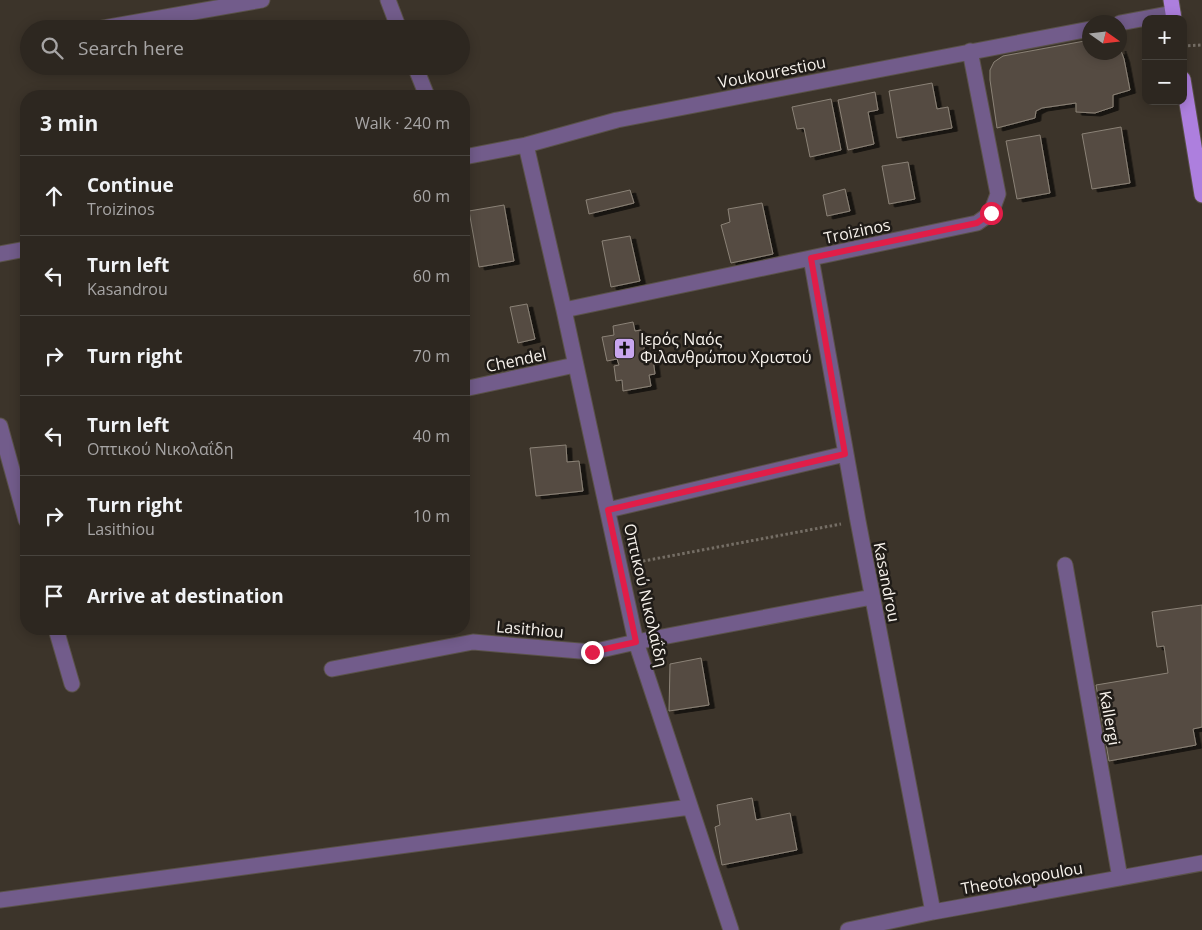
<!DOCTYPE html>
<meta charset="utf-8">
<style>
:root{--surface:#2d2720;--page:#352f29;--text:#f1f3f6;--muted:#a7a5a5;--line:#48443e}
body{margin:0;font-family:"Open Sans",sans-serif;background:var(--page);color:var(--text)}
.controls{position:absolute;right:15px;top:15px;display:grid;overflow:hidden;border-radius:10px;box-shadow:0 2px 12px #0003}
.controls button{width:45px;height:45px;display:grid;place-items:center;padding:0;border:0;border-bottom:1px solid var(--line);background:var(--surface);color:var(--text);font:25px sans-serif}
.compass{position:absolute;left:1082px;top:15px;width:45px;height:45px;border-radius:50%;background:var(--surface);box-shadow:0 2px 12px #0003;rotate:104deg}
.stop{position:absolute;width:15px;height:15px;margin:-11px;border:4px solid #e11d48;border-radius:50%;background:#fff}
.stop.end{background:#e11d48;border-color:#fff;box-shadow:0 1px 5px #0008}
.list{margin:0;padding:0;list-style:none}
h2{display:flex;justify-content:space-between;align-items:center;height:65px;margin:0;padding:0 20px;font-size:21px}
h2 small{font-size:16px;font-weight:400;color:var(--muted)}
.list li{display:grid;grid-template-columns:32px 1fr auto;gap:15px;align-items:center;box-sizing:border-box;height:80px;padding:0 20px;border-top:1px solid var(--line)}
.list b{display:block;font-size:19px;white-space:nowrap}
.list p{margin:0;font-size:16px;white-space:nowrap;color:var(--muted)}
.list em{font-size:16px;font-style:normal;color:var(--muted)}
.icon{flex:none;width:28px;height:28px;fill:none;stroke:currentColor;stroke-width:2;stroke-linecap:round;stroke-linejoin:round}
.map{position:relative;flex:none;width:1202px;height:930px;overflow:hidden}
.search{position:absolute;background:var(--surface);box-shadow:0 2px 12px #0003;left:20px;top:20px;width:450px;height:55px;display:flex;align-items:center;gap:12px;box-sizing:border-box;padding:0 18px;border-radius:28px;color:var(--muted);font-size:19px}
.panel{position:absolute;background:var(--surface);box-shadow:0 2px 12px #0003;left:20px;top:90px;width:450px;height:545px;border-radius:20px}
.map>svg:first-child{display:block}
.building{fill:#554c42;stroke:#8b8277;filter:url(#shadow)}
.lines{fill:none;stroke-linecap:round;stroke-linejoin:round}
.minor-casing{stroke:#5a5249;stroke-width:17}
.major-casing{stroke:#5a5249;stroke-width:17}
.path{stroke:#756e65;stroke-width:3;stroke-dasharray:2.5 2.5;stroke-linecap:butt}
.minor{stroke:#725c8b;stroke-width:15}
.major{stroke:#ad7fde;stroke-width:15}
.route{stroke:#e11d48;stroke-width:6}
.labels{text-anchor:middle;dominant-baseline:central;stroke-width:5;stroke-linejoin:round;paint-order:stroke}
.street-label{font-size:16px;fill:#f7f2ec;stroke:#201c18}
.poi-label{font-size:16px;fill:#f7f2ec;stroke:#201c18;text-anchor:start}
</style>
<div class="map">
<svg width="1202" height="930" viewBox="0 0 1202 930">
<defs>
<filter id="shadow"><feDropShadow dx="5.5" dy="3" stdDeviation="0" flood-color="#0009"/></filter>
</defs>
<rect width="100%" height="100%" fill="#3c342a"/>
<path class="building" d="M1090,40V52H1120V48L1124,59L1130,90L1113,95V107L1095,113L1076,112V103L1042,108L1036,111L1035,118L997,128L990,80V70L994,62L1003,56Z
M932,83L937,109L948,107L952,128L897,138L889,91Z
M875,92L878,110L868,112L874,144L848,150L838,100Z
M831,99L841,150L810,157L804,128L797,129L792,107Z
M1121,127L1130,183L1092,189L1082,134Z
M1040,135L1050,193L1017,199L1006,141Z
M908,162L915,199L889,204L882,166Z
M845,189L850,211L827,216L823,195Z
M630,190L634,203L589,214L586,200Z
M762,203L773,254L731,263L721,225L730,222L728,209Z
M504,205L514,261L479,267L469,211Z
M630,236L640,281L611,287L602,241Z
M527,304L535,339L518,343L510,307Z
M633,322L635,331L641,330L646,360L653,359L655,374L649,375L651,386L623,391L622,380L616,381L614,366L619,365L617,359L607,361L602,337L614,335L613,326Z
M566,445L567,462L579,461L583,491L536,496L530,448Z
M1202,605V727L1193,729L1196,745L1109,761L1096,685L1168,673L1164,646L1157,647L1152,612Z
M701,658L709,705L669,711L670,664Z
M752,798L756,820L790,813L797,850L722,865L715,827L720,825L717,805Z"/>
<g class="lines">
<defs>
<path id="minor" d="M388,0L399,29
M1120,23L1173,13
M97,29L262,0
M415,66L427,96
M526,145L564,310L636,642L731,930
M464,157L526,145L617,120L1090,29
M0,254L26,249
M811,258L858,521L933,912
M564,310L977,223L991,213L998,194L970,51
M464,389L575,365
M0,426L26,520
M608,510L845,454
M1065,565L1120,878
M56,629L72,684
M332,669L473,642L592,652L636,642L872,597
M0,900L690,807
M848,930L933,912L1202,863"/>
<path id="major" d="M1171,0L1174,19
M1183,79L1202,195"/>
</defs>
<use href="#minor" class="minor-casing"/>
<use href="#major" class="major-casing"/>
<path class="path" d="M1183,46L1202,45
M638,562L841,524"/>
<use href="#minor" class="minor"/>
<use href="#major" class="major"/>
</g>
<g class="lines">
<path class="route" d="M592,652L636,642L608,510L845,454L811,258L977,223L991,213"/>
</g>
<defs>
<symbol id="church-square" viewBox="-11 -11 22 22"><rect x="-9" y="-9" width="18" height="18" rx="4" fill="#c8a6ef" stroke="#201c18"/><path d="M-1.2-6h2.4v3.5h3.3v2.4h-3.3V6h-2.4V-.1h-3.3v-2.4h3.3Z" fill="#111"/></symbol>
</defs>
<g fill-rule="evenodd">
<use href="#church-square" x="612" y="336" width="25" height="25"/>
</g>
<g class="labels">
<g class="street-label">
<text transform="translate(772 72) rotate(-11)">Voukourestiou</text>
<text transform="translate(857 231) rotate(-12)">Troizinos</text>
<text transform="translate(516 360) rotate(-12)">Chendel</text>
<text transform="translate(887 582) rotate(79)">Kasandrou</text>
<text transform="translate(646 595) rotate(77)">Οπτικού Νικολαΐδη</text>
<text transform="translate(530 629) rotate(5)">Lasithiou</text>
<text transform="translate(1110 718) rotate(80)">Kallergi</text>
<text transform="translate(1022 878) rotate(-10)">Theotokopoulou</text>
</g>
<g class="poi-label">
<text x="640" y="339">Ιερός Ναός<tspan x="640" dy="18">Φιλανθρώπου Χριστού</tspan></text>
</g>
</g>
</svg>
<div class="controls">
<button>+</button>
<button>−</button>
</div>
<svg class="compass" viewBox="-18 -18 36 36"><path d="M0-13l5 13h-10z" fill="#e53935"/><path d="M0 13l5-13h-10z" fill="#a7a5a5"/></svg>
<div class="stop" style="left:991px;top:213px"></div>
<div class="stop end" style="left:592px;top:652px"></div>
<div class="search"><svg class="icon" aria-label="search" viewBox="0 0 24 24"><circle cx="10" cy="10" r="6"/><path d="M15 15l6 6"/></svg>Search here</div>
<section class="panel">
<h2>3 min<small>Walk · 240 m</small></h2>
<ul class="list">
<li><svg class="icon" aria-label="ahead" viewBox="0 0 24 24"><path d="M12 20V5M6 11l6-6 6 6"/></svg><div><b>Continue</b><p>Troizinos</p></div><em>60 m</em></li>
<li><svg class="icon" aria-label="left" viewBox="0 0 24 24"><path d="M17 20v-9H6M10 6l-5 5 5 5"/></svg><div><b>Turn left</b><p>Kasandrou</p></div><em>60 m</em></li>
<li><svg class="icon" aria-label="right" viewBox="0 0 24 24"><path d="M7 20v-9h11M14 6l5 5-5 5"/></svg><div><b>Turn right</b></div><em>70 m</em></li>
<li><svg class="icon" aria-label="left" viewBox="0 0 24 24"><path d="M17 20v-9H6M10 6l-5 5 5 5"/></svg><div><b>Turn left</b><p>Οπτικού Νικολαΐδη</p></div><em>40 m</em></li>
<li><svg class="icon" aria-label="right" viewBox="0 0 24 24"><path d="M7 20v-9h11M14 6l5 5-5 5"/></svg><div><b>Turn right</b><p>Lasithiou</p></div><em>10 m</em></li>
<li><svg class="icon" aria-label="arrive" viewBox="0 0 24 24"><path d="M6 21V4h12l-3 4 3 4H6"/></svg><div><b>Arrive at destination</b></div></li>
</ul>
</section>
</div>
